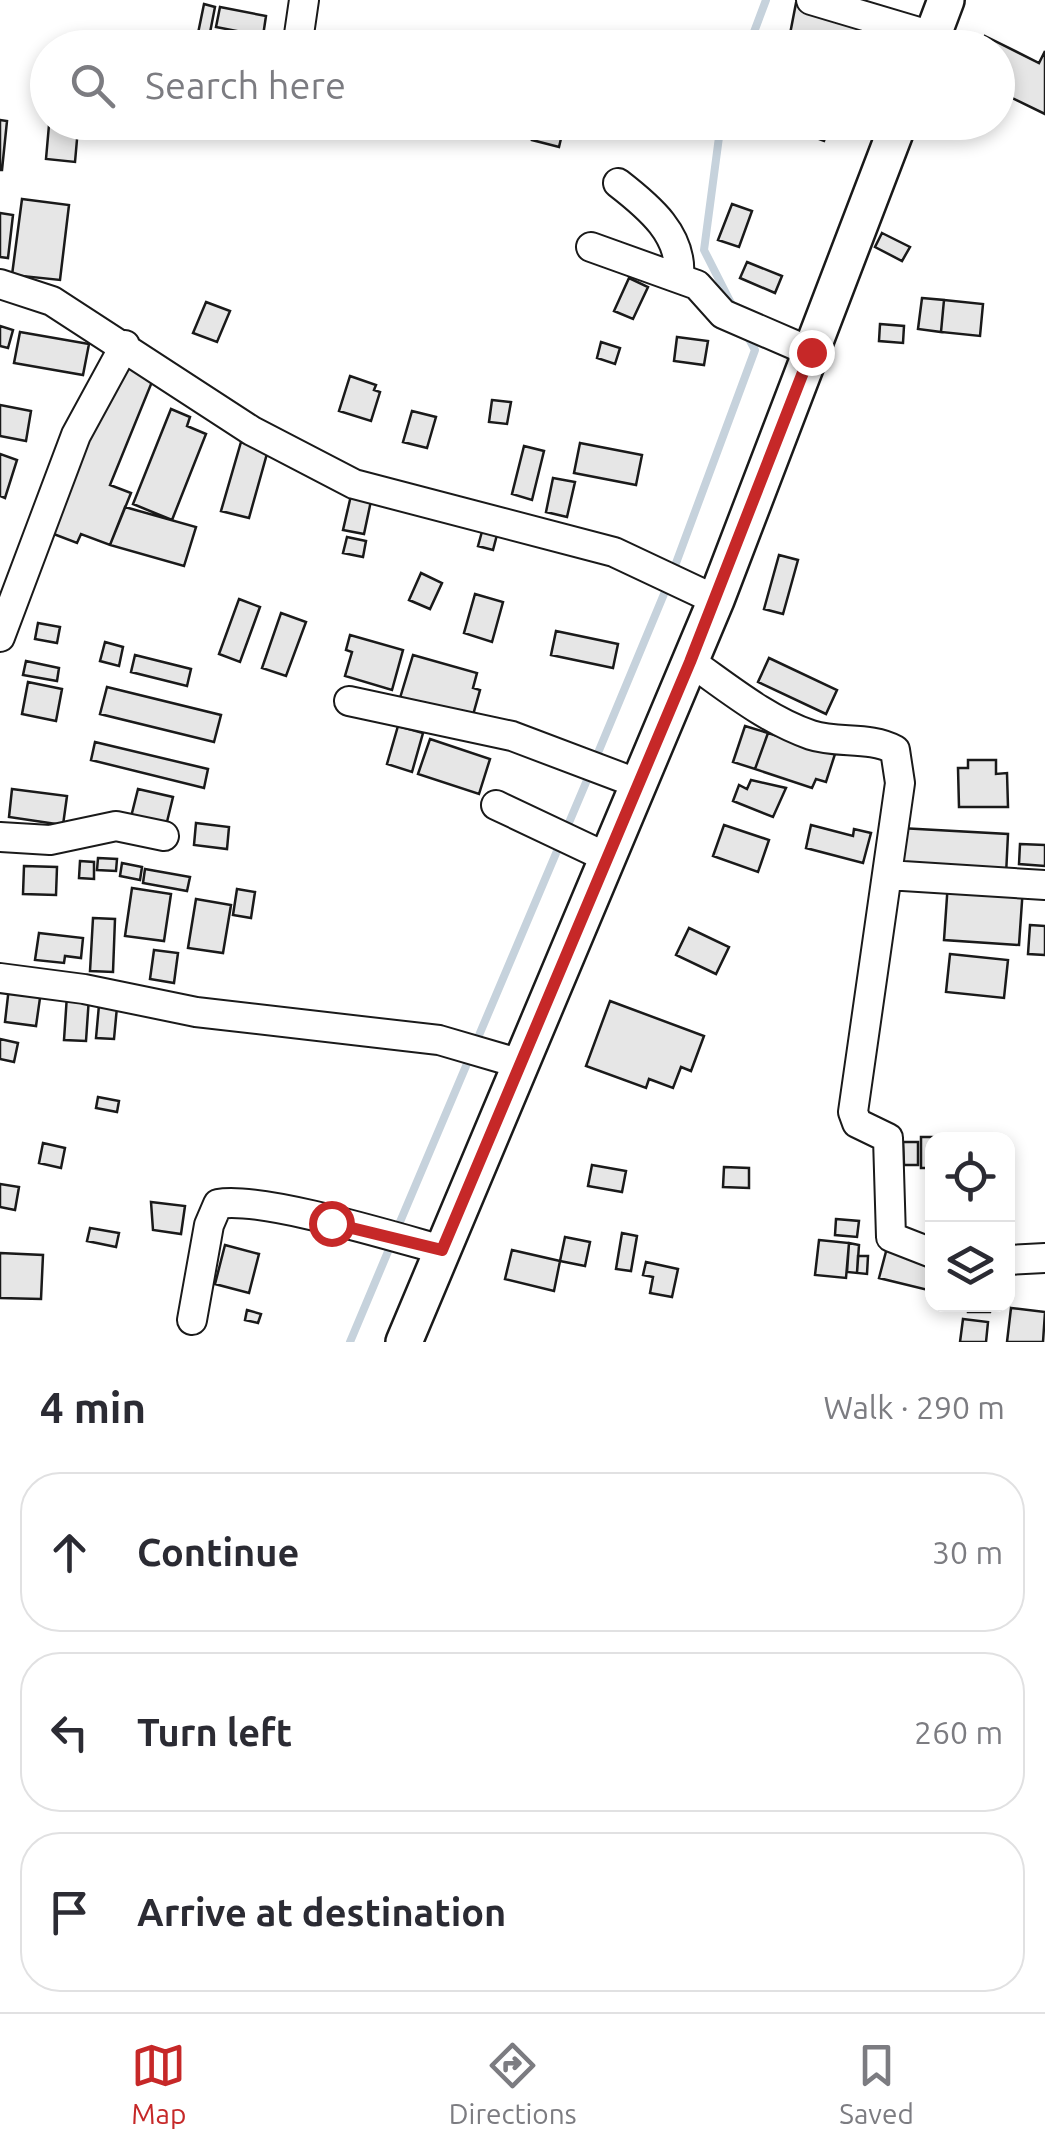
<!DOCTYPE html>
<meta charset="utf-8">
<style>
:root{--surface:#fff;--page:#f7f7f7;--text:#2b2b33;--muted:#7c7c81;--line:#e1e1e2;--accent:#c62828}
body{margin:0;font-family:Ubuntu,sans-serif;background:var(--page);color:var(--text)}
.controls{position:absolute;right:30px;bottom:30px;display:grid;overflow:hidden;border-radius:20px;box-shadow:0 5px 15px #0003}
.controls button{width:90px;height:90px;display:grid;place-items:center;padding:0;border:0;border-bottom:2px solid var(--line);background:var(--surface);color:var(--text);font:50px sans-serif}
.stop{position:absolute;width:30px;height:30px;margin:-22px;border:8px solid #c62828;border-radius:50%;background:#fff}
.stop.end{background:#c62828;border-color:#fff;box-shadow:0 2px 10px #0008}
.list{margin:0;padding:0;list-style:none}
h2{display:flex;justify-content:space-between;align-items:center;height:130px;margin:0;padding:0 40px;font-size:42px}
h2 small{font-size:32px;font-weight:400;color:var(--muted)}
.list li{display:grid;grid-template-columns:65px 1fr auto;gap:30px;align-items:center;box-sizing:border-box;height:160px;margin:0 20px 20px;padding:0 20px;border:2px solid var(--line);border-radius:40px}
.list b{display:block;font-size:38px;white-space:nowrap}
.list em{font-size:32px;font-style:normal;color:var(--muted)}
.icon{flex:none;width:55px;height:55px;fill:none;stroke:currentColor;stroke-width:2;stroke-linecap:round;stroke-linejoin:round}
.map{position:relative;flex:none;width:1045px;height:1342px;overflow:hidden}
.search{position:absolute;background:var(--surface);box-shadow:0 5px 15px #0003;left:30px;right:30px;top:30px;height:110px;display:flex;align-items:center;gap:25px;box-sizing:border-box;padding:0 35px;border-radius:55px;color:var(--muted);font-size:38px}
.sheet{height:670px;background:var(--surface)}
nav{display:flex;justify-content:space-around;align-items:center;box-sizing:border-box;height:140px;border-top:2px solid var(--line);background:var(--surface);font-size:28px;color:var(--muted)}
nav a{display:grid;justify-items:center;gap:5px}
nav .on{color:var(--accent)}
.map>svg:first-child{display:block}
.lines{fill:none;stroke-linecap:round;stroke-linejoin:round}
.stream{stroke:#c6d2dc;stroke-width:8}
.building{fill:#e6e6e6;stroke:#1a1a1a;stroke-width:2.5}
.minor-casing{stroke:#1a1a1a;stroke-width:32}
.major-casing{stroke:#1a1a1a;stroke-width:40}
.minor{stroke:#fff;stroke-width:28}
.major{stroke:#fff;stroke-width:35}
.route{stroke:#c62828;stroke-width:12}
</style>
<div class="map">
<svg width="1045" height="1342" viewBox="0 0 1045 1342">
<rect width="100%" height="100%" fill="#fff"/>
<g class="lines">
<path class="stream" d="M748,48L766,0
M721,122L704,250L734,309
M595,760L669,582L755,350L747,335
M397,1229L590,773
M350,1342L392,1242"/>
</g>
<path class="building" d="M796,3L867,18L861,48L790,34Z
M204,4L215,7L207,48H195Z
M220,7L266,16L263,36L216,27Z
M867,22L884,25L879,48H861Z
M215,32L243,35L242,48H214Z
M985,36L1039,63L1045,51V114L998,91V48H979Z
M0,120L7,121L2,170H0Z
M537,122L564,126L559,147L532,140Z
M773,122H807L803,133Z
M807,122H831L824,141L803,133Z
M49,125L78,128L75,162L46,159Z
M22,199L69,205L60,280L12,275Z
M732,204L752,211L739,247L718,240Z
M0,213L13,215L8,258L0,257Z
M882,233L910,247L902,261L875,247Z
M747,262L782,276L775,293L740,278Z
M629,278L648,287L633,319L614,311Z
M922,298L944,300L941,332L918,329Z
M944,300L983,304L980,336L941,332Z
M206,302L230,311L217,342L193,333Z
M880,324L904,326L903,343L879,341Z
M0,326L13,330L8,348L0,346Z
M20,332L89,344L83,375L14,363Z
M677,337L708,341L704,365L674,361Z
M601,342L620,348L615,364L597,358Z
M121,358L156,372L110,485L131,493L110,545L81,534L77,543L51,533Z
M350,376L376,385L374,390L380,392L371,421L339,411Z
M492,400L511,402L507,424L489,422Z
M0,405L31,411L26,441L0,436Z
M171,409L190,417L187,426L206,434L172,520L133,504Z
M412,411L436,417L427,448L403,442Z
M241,442L268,450L249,518L221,511Z
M580,443L642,455L636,485L574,473Z
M524,446L544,451L532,500L512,494Z
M0,454L17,460L5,498L0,496Z
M553,478L575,482L567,517L546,512Z
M352,491L372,496L364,534L343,530Z
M125,507L196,527L184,566L110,545Z
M483,528L498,531L493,550L478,546Z
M347,537L366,541L363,557L343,553Z
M779,555L798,560L783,614L764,609Z
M421,573L442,583L430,609L409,600Z
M475,594L503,602L492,642L464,633Z
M239,599L260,607L240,662L219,654Z
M281,613L306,622L286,676L262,668Z
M38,623L60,627L57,643L35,639Z
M556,631L618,644L613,668L551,655Z
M350,635L403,650L392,690L345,676L352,652L346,650Z
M105,642L123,647L119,666L100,661Z
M135,655L191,669L187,686L131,672Z
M413,655L477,673L473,688L480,690L473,715L400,698Z
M769,658L837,690L826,714L758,682Z
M26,661L59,668L57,681L23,675Z
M28,682L62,689L56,721L22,714Z
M107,687L221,715L214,742L100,714Z
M398,726L423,733L412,772L387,764Z
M745,726L768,733L755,769L733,762Z
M768,733L835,754L826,782L816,779L812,788L755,769Z
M430,739L490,759L479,794L418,774Z
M95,742L208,769L204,788L91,760Z
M968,760H996V774L1007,773L1008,807H959L958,768H968Z
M751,780L786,788L773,817L733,801L739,785L747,789Z
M12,789L67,796L63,825L9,817Z
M138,789L173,797L165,830L130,821Z
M196,823L229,827L227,849L194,845Z
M724,825L769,840L758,872L713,856Z
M811,825L853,836L854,829L871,833L863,863L806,848Z
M900,828L1008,834L1006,875L897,868Z
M1020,844L1045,845V866L1019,864Z
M98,858L117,859L116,871L97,870Z
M80,861L94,862V879L79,878Z
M122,863L142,867L140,880L120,876Z
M24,866L57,867L56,895L23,894Z
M145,869L190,877L187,891L143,883Z
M948,882L1023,887L1019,945L944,940Z
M132,888L171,894L164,941L125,936Z
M237,889L255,892L251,918L233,915Z
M196,899L231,905L223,953L188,948Z
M93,918L115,919L113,972L90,971Z
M1030,925L1045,926V955L1028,954Z
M689,928L729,947L716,974L676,955Z
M39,933L83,938L81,958L65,956L64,963L35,960Z
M154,950L178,953L174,983L150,979Z
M950,954L1008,960L1004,998L946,992Z
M9,987L41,991L36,1026L5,1022Z
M67,995L89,997L86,1041L64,1040Z
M610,1001L704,1036L691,1071L681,1067L673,1088L649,1079L646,1088L586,1066Z
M99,1005L117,1007L114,1039L96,1038Z
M0,1039L18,1043L14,1062L0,1059Z
M98,1097L119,1101L117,1112L96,1108Z
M921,1137H950L932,1140V1168H921Z
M903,1142H918V1165H904Z
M43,1143L65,1148L61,1168L39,1163Z
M592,1165L626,1171L622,1192L588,1186Z
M724,1167L749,1168V1188L723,1187Z
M0,1184L19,1187L15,1210L0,1207Z
M151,1202L185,1206L181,1234L153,1230Z
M836,1219L859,1221L857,1237L835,1235Z
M90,1228L119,1233L116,1247L87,1241Z
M622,1233L637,1236L631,1271L616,1269Z
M565,1237L590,1242L585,1266L560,1261Z
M819,1240L849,1243L846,1278L815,1275Z
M849,1243L859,1245L857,1273L847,1272Z
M888,1244L932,1255V1291L879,1278Z
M225,1245L259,1254L249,1293L215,1284Z
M512,1250L560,1261L554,1291L505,1279Z
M0,1253L43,1255L41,1299L0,1298Z
M858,1256H868L867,1274L857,1273Z
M646,1262L678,1269L672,1297L650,1293L653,1277L643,1275Z
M968,1304H991L990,1312H968Z
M1011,1308L1045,1312L1043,1342H1007Z
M247,1310L261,1314L258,1323L245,1320Z
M963,1319L988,1322L986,1342H960Z"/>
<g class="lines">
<defs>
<path id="minor" d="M811,0L932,36
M297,48L304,0
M618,183C649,207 683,235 679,277
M591,247L697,285L723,314L811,352
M0,284L52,301L252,431L354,484L614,552L716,600
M0,637L76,435L125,345
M691,662C728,688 767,720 811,735C838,744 870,736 895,750L900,783L853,1112L857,1123L888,1138L891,1237L932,1253
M349,701L512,736L639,784
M496,805L608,858
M0,837L50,840L116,826L164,836
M887,875L1045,885
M0,978L84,989L196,1012L439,1040L521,1064
M1008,1260L1045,1258
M192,1320L209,1225L218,1204C261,1196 395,1237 442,1250"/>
<path id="major" d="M928,48L946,0
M404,1342L716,600L899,122"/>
</defs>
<use href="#minor" class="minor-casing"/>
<use href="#major" class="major-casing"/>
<use href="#minor" class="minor"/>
<use href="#major" class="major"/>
</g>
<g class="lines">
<path class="route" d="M331,1223L442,1250L690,662L811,352"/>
</g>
</svg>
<div class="controls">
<button><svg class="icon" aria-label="locate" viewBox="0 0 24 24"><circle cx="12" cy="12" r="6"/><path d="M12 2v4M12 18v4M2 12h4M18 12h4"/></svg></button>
<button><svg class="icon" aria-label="layers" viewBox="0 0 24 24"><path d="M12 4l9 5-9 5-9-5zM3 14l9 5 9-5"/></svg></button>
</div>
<div class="stop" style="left:331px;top:1223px"></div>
<div class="stop end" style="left:811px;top:352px"></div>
<div class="search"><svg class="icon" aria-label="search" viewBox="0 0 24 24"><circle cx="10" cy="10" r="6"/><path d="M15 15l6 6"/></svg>Search here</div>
</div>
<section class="sheet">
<h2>4 min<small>Walk · 290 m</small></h2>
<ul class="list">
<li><svg class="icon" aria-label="ahead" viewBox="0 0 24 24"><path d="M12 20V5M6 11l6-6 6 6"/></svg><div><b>Continue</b></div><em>30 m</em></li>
<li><svg class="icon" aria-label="left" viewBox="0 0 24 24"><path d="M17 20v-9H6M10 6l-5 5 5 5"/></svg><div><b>Turn left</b></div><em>260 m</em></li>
<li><svg class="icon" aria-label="arrive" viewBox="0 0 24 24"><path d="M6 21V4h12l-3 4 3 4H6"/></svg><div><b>Arrive at destination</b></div></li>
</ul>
</section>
<nav>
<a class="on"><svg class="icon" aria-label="map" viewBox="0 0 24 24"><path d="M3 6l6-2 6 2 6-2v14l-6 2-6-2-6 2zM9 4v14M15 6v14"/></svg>Map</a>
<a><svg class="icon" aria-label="directions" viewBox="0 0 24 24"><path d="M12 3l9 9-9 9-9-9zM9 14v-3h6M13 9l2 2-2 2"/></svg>Directions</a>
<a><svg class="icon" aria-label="saved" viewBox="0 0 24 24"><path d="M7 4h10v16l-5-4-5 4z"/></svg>Saved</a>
</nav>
